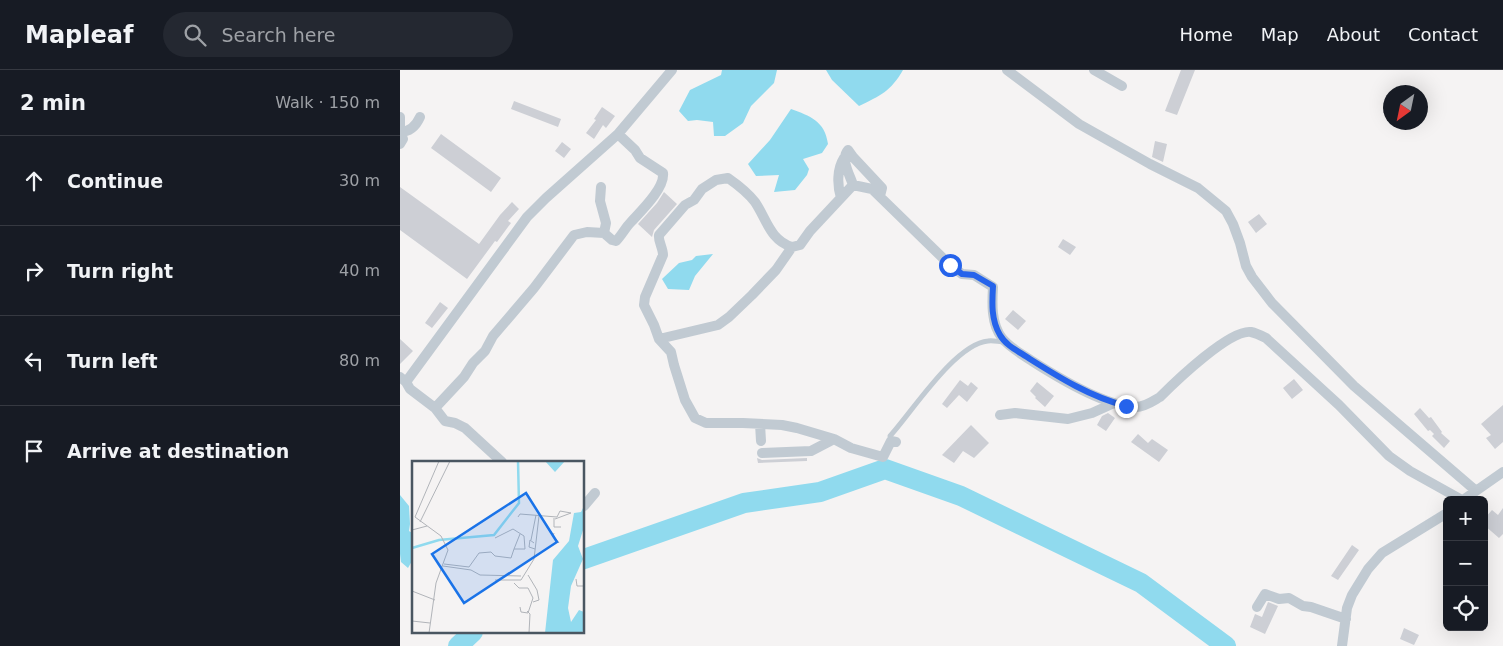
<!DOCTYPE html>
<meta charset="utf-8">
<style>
:root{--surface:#171b24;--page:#242831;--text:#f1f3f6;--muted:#9ea1a6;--line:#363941}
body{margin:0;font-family:"DejaVu Sans",sans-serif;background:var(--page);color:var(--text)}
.controls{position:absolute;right:15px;bottom:15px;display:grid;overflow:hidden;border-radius:8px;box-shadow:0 5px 20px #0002}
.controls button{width:45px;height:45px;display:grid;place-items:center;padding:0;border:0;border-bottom:1px solid var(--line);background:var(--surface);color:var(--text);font:25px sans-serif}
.compass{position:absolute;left:983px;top:15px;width:45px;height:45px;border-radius:50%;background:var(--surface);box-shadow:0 5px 20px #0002;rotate:213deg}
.stop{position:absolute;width:15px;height:15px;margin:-11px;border:4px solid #2563eb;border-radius:50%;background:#fff}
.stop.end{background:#2563eb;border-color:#fff;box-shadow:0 1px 5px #0008}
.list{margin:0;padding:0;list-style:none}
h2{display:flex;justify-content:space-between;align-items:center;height:65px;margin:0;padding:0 20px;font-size:21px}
h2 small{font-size:16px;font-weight:400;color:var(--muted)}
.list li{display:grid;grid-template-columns:32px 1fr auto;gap:15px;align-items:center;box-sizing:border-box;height:90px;padding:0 20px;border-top:1px solid var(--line)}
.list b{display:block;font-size:19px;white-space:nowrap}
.list em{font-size:16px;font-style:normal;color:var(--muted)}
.icon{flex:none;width:28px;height:28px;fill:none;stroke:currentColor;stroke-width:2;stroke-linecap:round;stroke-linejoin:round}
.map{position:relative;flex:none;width:1103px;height:576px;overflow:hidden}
header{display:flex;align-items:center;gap:30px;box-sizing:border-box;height:70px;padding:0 25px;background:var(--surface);border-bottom:1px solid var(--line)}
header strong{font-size:24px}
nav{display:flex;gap:28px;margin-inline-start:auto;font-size:18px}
.search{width:350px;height:45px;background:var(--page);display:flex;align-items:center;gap:12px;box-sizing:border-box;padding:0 18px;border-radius:28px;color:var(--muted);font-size:19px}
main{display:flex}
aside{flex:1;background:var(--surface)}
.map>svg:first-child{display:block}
.water{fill:#90daee}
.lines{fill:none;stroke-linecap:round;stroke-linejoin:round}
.river{stroke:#90daee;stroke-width:20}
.building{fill:#cdcfd5}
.lane{stroke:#c1cad2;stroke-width:5}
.street{stroke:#c1cad2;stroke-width:10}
.route{stroke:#2563eb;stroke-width:6}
.inset-river{fill:none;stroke:#90daee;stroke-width:2.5}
.inset-road{fill:none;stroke:#b1b4b9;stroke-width:1}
.view{fill:#1a73e8;fill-opacity:0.15;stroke:#1a73e8;stroke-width:2.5}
.inset-edge{fill:none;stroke:#4a5661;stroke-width:2.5}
</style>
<header>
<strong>Mapleaf</strong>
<div class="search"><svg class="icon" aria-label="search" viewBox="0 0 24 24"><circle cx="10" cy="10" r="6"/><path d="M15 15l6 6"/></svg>Search here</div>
<nav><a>Home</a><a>Map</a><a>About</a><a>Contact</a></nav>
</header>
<main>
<aside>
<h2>2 min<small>Walk · 150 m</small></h2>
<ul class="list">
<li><svg class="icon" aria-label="ahead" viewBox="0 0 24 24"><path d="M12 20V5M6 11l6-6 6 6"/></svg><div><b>Continue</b></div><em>30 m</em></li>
<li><svg class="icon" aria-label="right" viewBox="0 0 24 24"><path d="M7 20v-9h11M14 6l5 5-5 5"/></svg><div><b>Turn right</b></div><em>40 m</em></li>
<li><svg class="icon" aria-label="left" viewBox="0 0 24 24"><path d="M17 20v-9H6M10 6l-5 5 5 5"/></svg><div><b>Turn left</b></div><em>80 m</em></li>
<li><svg class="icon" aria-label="arrive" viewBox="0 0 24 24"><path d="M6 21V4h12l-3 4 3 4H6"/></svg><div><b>Arrive at destination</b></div></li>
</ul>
</aside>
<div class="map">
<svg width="1103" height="576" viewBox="0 0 1103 576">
<rect width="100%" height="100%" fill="#f5f3f3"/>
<path class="water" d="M322,0H377L374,13L351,36L343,53L325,66H314L313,52L297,50L288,51L279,41L290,20L321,5Z
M426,0H503C491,21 480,26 459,36L432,10Z
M391,39C410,46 425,51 428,74L422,83L403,89L409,99L407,105L395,120L374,122L379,105L356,106L348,94L370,70Z
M313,184L295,206L289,220L268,219L262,209L279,193L292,190L296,186Z
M0,425L9,436L10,454L9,461L14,464V492L12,491L8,498L1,492L0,484Z"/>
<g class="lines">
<path class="river" d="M184,489L344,433L420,422L485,399L561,426L741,513L826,576
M58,576L73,562"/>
</g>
<path class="building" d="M781,0H795L777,45L765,41Z
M114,31L161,49L158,57L111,39Z
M202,37L215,46L206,58L203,55L194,69L186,63L196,50L194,49Z
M41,64L101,108L91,122L31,78Z
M755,71L767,74L763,92L752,87Z
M162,72L171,79L164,88L155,81Z
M0,117L79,174L100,145L112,132L119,139L108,151L111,153L97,172L95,171L67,209L0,160Z
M264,122L277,134L254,160L252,167L238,154L257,133Z
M859,144L867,154L856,163L848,152Z
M663,169L676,177L670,185L658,177Z
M40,232L48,238L32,258L25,253Z
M613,240L626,251L618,260L605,249Z
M0,269L13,281L0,294Z
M894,309L903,320L892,329L883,318Z
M560,310L568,316L571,312L578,318L567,332L559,325L547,338L542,334Z
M637,312L654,326L645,337L635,328L636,327L630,321Z
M1103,335V372L1095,379L1086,368L1091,365L1081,354Z
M1020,338L1029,348L1031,347L1042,362L1041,363L1050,371L1044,378L1032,366L1034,364L1030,360L1028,361L1014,344Z
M708,343L715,348L706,361L697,355L702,346Z
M571,355L589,373L574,388L563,381L554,393L542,385Z
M738,364L748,373L752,369L768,380L759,392L731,372Z
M357,388L362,390L407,388V391L358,393Z
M1103,438V464L1099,468L1084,455V449L1092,440L1098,445Z
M952,475L959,480L938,510L931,506Z
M868,532L878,536L865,564L850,557L855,544L862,547Z
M1004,558L1019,565L1014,575L1000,569Z"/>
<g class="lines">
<path class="lane" d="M491,371L490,366C512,342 555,274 588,271C593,270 599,272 604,272"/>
<path class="street" d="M607,0L679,54L750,94L798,118L826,141L833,154L840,173L846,196L852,207L872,233L954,316L1075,420
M694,0L722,16
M0,47V62
M0,61L3,69L0,74
M0,62C10,62 16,56 20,47
M453,115C450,105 440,89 448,80L453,87L482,118L480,126
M201,117L200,131L206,153L204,163L212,170L216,171C222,165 225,158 231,152C241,141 265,118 263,103L240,88L235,80L218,64
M441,128C437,115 437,99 444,88
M259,269L318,255L329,247L352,225L376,200L392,177
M0,307L6,312L10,319L35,338L45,351L55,353L65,358L102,392
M6,312L127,147L146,128L218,64L272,0
M35,338L64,307L73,293L85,281L93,266L134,218L174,165L187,162L204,163
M600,345L615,343L668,349L692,343L714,333
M360,354L361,371
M496,372L491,371L483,387L451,378L434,369L397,358L382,355L343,353H306L295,348L285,330L274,295L271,282L259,269L254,255L244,235L245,227L263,185C263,178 258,171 259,165L285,135L294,130L302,119L316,110L328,108C338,115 348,123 355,132C367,150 370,170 392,177L400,175L410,161L453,115L472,119L550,195L562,204L574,205L593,217C592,233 591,254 602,268C610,278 622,284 632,291C657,307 707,337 736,337C745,337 753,331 760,327C776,311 830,259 851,262C856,263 862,266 866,268L939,335L989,386L1010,401L1062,430
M362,383L411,381L434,369
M1063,430L1103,402
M184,436L195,423
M857,537L865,524L879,529L889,528L903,536L911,537L946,549
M942,576L947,538L952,525L968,499L982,483L1047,443"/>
</g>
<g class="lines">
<path class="route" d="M550,195L562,204L574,205L593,216C592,233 591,250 600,265C606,276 620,282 630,289C660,308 691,327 726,336"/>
</g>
<g transform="translate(12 391)">
<rect width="172" height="172" fill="#f5f3f3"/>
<path d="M133,0H153L143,11ZM172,45V66L166,85L171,98L159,125L156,147L159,161L167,149L172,151V167L170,172H133L141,99L157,80L162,52L169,51Z" fill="#90daee"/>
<path class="inset-river" d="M0,87L27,79L82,74L107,42L106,0"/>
<path class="inset-road" d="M106,56L108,53L145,56L148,50L159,52M142,57V66H149M143,58L159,52M8,61L38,0M0,69L15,65M142,72L141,75L147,82L142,76M119,79L124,54M122,82L118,79L117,86L123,88M102,88L108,73M32,103L57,106L67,92L79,91L83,95L99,97L102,88H113L112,75L101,68L83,77M31,105L59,109L68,114L109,115M116,114L125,129L127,139L121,141M164,118L165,125H173M83,119H109L122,98L127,55M102,122L107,127H116L121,137L116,152L109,151L108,146M0,130L23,139M115,150L118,153L117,172M0,160L18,162M17,172L24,122L36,89L29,75L3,56L27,0"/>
<path class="view" d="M114,32L145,81L52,142L20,93Z"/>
<rect width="172" height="172" class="inset-edge"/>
</g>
</svg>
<div class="controls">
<button>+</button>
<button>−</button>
<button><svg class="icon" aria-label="locate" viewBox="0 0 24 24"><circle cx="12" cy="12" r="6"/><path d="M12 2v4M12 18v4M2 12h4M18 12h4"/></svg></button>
</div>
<svg class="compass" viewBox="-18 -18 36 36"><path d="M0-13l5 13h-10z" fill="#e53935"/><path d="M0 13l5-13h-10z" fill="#9ea1a6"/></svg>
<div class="stop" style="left:550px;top:195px"></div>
<div class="stop end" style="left:726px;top:336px"></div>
</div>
</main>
